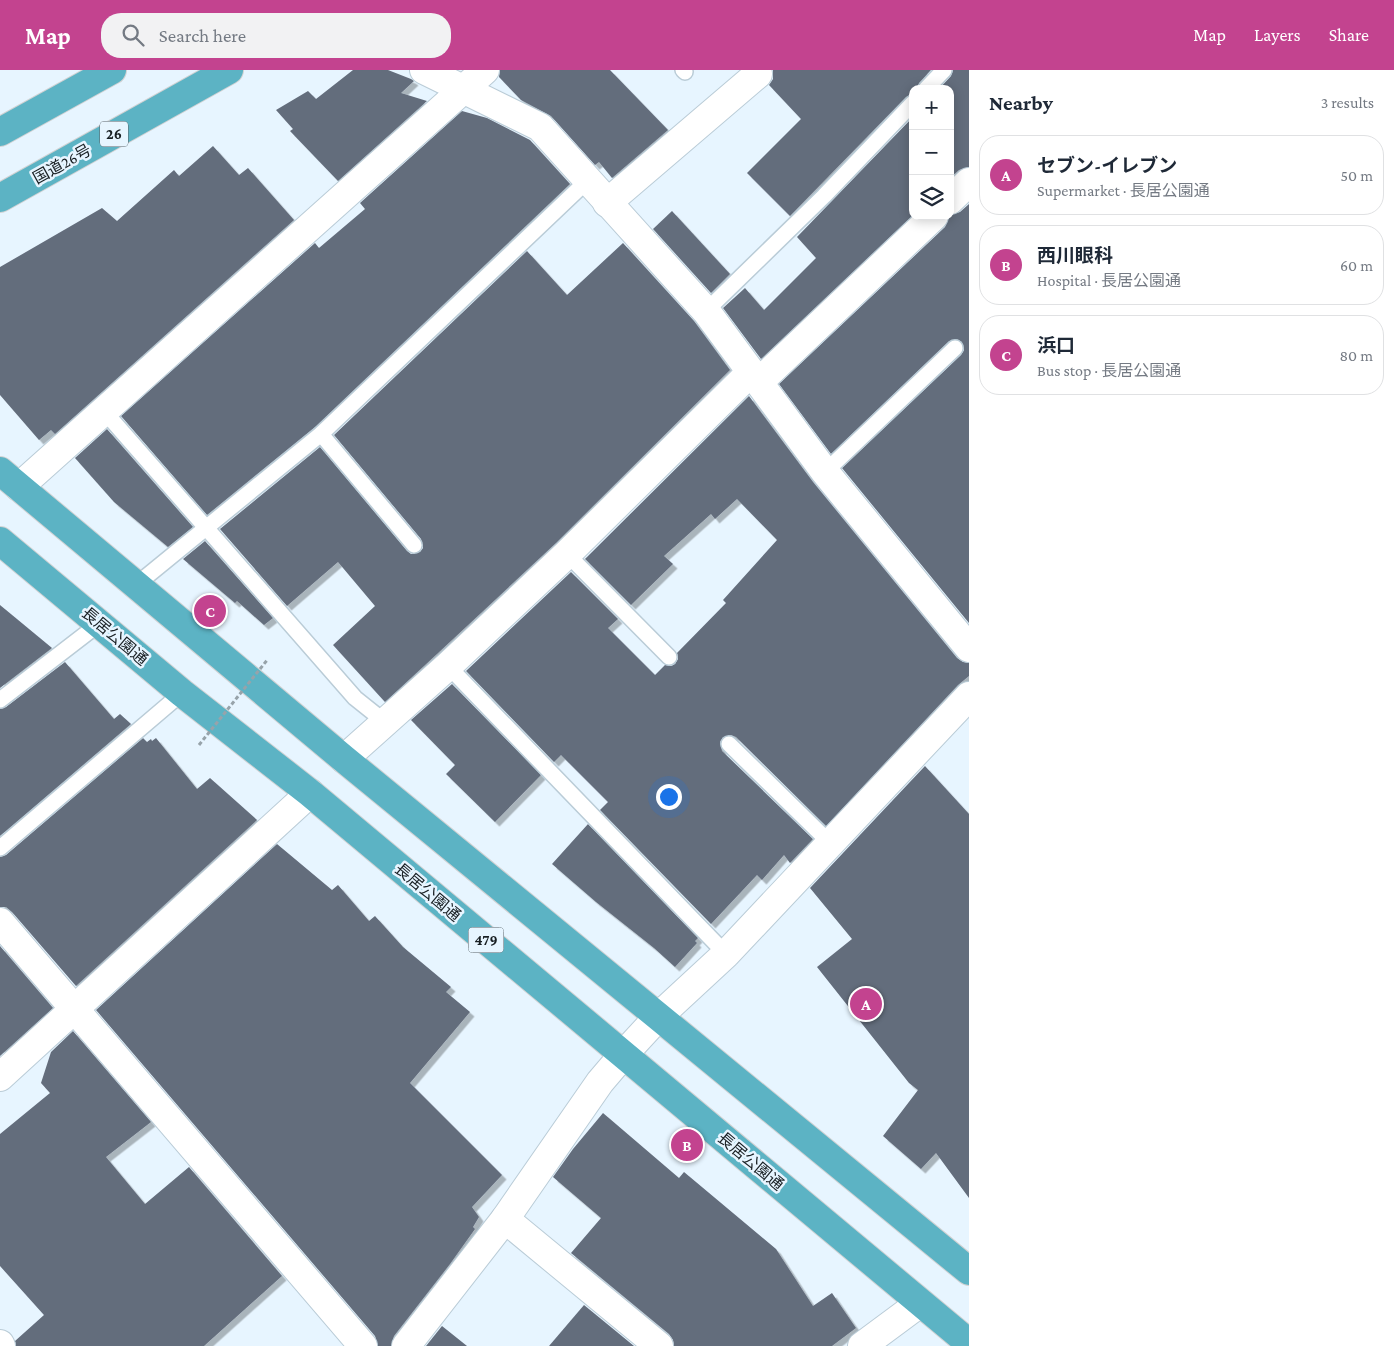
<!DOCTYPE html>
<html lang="en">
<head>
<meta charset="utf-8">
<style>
	body { margin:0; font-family:"Crimson Pro","Noto Sans JP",serif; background:#f2f2f3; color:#1f2937 }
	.controls { position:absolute; right:15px; top:15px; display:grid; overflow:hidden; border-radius:10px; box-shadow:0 2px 12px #0003 }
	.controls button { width:45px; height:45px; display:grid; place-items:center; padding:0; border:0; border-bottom:1px solid #e0e1e3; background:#fff; color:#1f2937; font:25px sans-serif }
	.you { position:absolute; left:668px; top:726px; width:18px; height:18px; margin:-12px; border:4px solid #fff; border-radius:50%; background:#1a73e8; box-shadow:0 0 0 8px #1a73e833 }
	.badge { display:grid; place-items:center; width:32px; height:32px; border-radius:50%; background:#c3438f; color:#fff; font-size:16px; font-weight:700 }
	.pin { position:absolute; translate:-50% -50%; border:2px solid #fff; box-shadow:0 1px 5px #0006 }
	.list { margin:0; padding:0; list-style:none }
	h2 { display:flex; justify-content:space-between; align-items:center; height:65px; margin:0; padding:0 20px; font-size:21px }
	h2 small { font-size:16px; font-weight:400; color:#747a83 }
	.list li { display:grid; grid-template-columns:32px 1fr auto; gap:15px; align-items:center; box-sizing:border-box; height:80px; margin:0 10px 10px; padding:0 10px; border:1px solid #e0e1e3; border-radius:20px }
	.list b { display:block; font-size:19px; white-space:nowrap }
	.list p { margin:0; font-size:16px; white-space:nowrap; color:#747a83 }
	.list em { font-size:16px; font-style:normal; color:#747a83 }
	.icon { flex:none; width:28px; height:28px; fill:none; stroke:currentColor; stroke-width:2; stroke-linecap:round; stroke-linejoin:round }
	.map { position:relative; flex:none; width:969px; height:1276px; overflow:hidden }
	header { display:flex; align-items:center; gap:30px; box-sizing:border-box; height:70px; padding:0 25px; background:#c3438f; color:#fff }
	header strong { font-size:24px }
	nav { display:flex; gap:28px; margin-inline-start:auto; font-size:18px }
	.search { width:350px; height:45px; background:#f2f2f3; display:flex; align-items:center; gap:12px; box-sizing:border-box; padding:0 18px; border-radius:20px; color:#747a83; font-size:19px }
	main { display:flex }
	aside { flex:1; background:#fff }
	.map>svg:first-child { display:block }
	.building { fill:#646d7c; filter:url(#shadow) }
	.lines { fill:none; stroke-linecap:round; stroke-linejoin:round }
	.service-casing { stroke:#baccd7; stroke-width:18 }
	.minor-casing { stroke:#baccd7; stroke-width:30 }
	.trunk-casing { stroke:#d1d2d3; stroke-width:30 }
	.service { stroke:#fff; stroke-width:15 }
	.minor { stroke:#fff; stroke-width:28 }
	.trunk { stroke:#5cb3c4; stroke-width:28 }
	.path-bridge { stroke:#97a3aa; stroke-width:3; stroke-dasharray:4 2.5; stroke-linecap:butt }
	.labels { text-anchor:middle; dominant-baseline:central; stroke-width:5; stroke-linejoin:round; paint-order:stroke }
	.shield { fill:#e7f5ff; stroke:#565f65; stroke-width:1 }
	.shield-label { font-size:15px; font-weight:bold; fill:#181f23 }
	.street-label { font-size:16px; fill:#181f23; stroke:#e7f5ff }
</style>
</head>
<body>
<header>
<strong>Map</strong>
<div class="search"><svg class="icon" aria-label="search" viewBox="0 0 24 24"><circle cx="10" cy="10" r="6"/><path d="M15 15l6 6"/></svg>Search here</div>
<nav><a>Map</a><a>Layers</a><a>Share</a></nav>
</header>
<main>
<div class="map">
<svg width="969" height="1276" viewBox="0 0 969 1276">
	<defs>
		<filter id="shadow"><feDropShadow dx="4.5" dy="4.5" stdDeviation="0" flood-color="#0004"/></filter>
	</defs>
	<rect width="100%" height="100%" fill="#e7f5ff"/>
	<g class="building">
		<path d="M353 0H388L411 9 414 11 401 23 427 31 338 111 290 61 293 59 276 40 308 21 316 29Z"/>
		<path d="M500 0H610L668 60 612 108 599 92 595 95 551 46 521 30 499 7Z"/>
		<path d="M773 0H931L919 13 917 19H913V24L906 27 790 146 747 103 801 49 769 15 773 9Z"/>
		<path d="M953 0H969V97L959 100 950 108V19H939L951 6Z"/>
		<path d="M462 41 487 48 530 70 570 114 315 357 207 445 121 346 315 173 319 178 365 139 360 133Z"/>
		<path d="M913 47V145L761 289 723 238 745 218 764 240 816 188 797 167Z"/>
		<path d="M213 76 239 105 248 98 294 150 55 364 51 360 39 370 0 325V197L102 138 117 151 174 100 179 106Z"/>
		<path d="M969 134V553L842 398 961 285 964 280 962 272 957 269 949 271 831 384 779 314 945 157 950 145 960 142Z"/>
		<path d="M672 141 730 204 711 223 653 159Z"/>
		<path d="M623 173 694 251 730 300 556 473 437 584 385 632 333 575 375 536 338 492 287 536 220 459 320 377 407 481 411 484 420 482 423 478 421 469 334 365 527 181 567 225Z"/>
		<path d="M749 326 813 412 957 588 963 592 969 593V606L958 615 826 756 736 667 731 665 723 667 720 672 722 681 813 769 790 793 784 785 762 810 757 805 711 854 600 740 608 732 561 685 554 692 466 601 571 502 618 549 608 558 655 605 665 595 671 596 675 594 678 589 677 583 726 533 723 530 777 470 737 429 715 449 711 444 664 486 673 494 631 535 585 489Z"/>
		<path d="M107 359 193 457 168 477 114 432 75 388Z"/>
		<path d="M205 471 273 548 264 555 237 531 235 533 183 489Z"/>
		<path d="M0 535 52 578 0 618Z"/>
		<path d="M65 592 114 649 120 644 131 654 0 766V639L6 637Z"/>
		<path d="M452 614 541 705 495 752 446 704 455 695 411 650Z"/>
		<path d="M143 668 147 672 151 669 152 671 156 668 197 719 210 708 257 750 76 916 12 842 6 837H0V787L6 785Z"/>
		<path d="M925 696 969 744V1128L936 1083 921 1099 883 1066 918 1020 909 1013 817 897 852 869 810 818Z"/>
		<path d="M588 754 698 868 695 871 697 873 675 897 654 878 596 832 552 794Z"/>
		<path d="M277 774 332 820 338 815 369 851 375 846 403 877 451 917 446 922 470 942 410 1013 502 1105 472 1137 479 1147 473 1157 475 1159 450 1194 394 1266 391 1276H378L375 1266 96 940Z"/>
		<path d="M0 876 53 938 0 986Z"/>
		<path d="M73 961 151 1052 106 1087 145 1134 189 1097 282 1206 204 1276H16L15 1271 44 1245 0 1196V1064L50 1023 41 1013 51 982Z"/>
		<path d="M603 1043 679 1108 684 1102 776 1179 813 1236 832 1223 856 1258 832 1276H674L673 1270 669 1264 571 1183 601 1148 553 1107 573 1079Z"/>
		<path d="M584 1235 634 1276H549Z"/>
		<path d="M442 1256 467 1276H426Z"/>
	</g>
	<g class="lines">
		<g class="service-casing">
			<g id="service">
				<path d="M683 0 685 2"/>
				<path d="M926 19 944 0"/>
				<path d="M706 241 824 126 913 33"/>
				<path d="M104 341 355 628 385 652"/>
				<path d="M321 364 414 475"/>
				<path d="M825 402 955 278"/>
				<path d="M567 484 669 587"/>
				<path d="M136 515 321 364 587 111"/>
				<path d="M448 596 726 884"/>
				<path d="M0 630 100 553"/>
				<path d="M729 674 830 773"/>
				<path d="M0 778 182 623"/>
			</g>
		</g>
		<g class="minor-casing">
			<g id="minor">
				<path d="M424 0 540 57 706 241 825 402 969 578"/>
				<path d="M950 130 969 112"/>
				<path d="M607 133 758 4"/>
				<path d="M759 312 934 146"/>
				<path d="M19 417 485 0"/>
				<path d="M344 689 448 596 567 484 751 302"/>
				<path d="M0 852 363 1276"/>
				<path d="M0 1007 310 723"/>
				<path d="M505 1149 659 1276"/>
				<path d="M0 1274 1 1276"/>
				<path d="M406 1276 505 1149 600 1012 623 985 659 946 726 884 969 626"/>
				<path d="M862 1276 920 1233"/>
			</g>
		</g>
		<g class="trunk-casing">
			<g id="trunk">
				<path d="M0 62 112 0"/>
				<path d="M0 128 229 0"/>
				<path d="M0 401 344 689 969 1201"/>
				<path d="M0 471 182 623 310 723 969 1273"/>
			</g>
		</g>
		<use href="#service" class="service"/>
		<use href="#minor" class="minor"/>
		<use href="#trunk" class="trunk"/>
		<path class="path-bridge" d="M199 675 268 589"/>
	</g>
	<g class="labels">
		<g class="shield">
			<rect x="100" y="51.5" width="28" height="25" rx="4"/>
			<rect x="468.5" y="857.5" width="35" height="25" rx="4"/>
		</g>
		<g class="shield-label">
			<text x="114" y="64">26</text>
			<text x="486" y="870">479</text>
		</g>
		<g class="street-label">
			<text transform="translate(62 94) rotate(-29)">国道26号</text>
			<text transform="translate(115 566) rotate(40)">長居公園通</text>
			<text transform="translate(428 822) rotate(40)">長居公園通</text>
			<text transform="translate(751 1091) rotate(40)">長居公園通</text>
		</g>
	</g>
</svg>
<div class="controls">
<button>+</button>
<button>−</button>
<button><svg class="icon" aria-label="layers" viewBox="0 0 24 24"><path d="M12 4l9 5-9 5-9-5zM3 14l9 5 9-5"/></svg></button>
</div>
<div class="you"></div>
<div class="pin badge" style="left:866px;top:934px">A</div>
<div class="pin badge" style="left:687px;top:1075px">B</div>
<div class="pin badge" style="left:210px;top:541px">C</div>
</div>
<aside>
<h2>Nearby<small>3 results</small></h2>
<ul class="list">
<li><span class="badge">A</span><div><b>セブン-イレブン</b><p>Supermarket · 長居公園通</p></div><em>50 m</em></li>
<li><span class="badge">B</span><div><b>西川眼科</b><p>Hospital · 長居公園通</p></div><em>60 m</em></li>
<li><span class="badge">C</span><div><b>浜口</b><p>Bus stop · 長居公園通</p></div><em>80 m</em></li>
</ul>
</aside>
</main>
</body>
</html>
